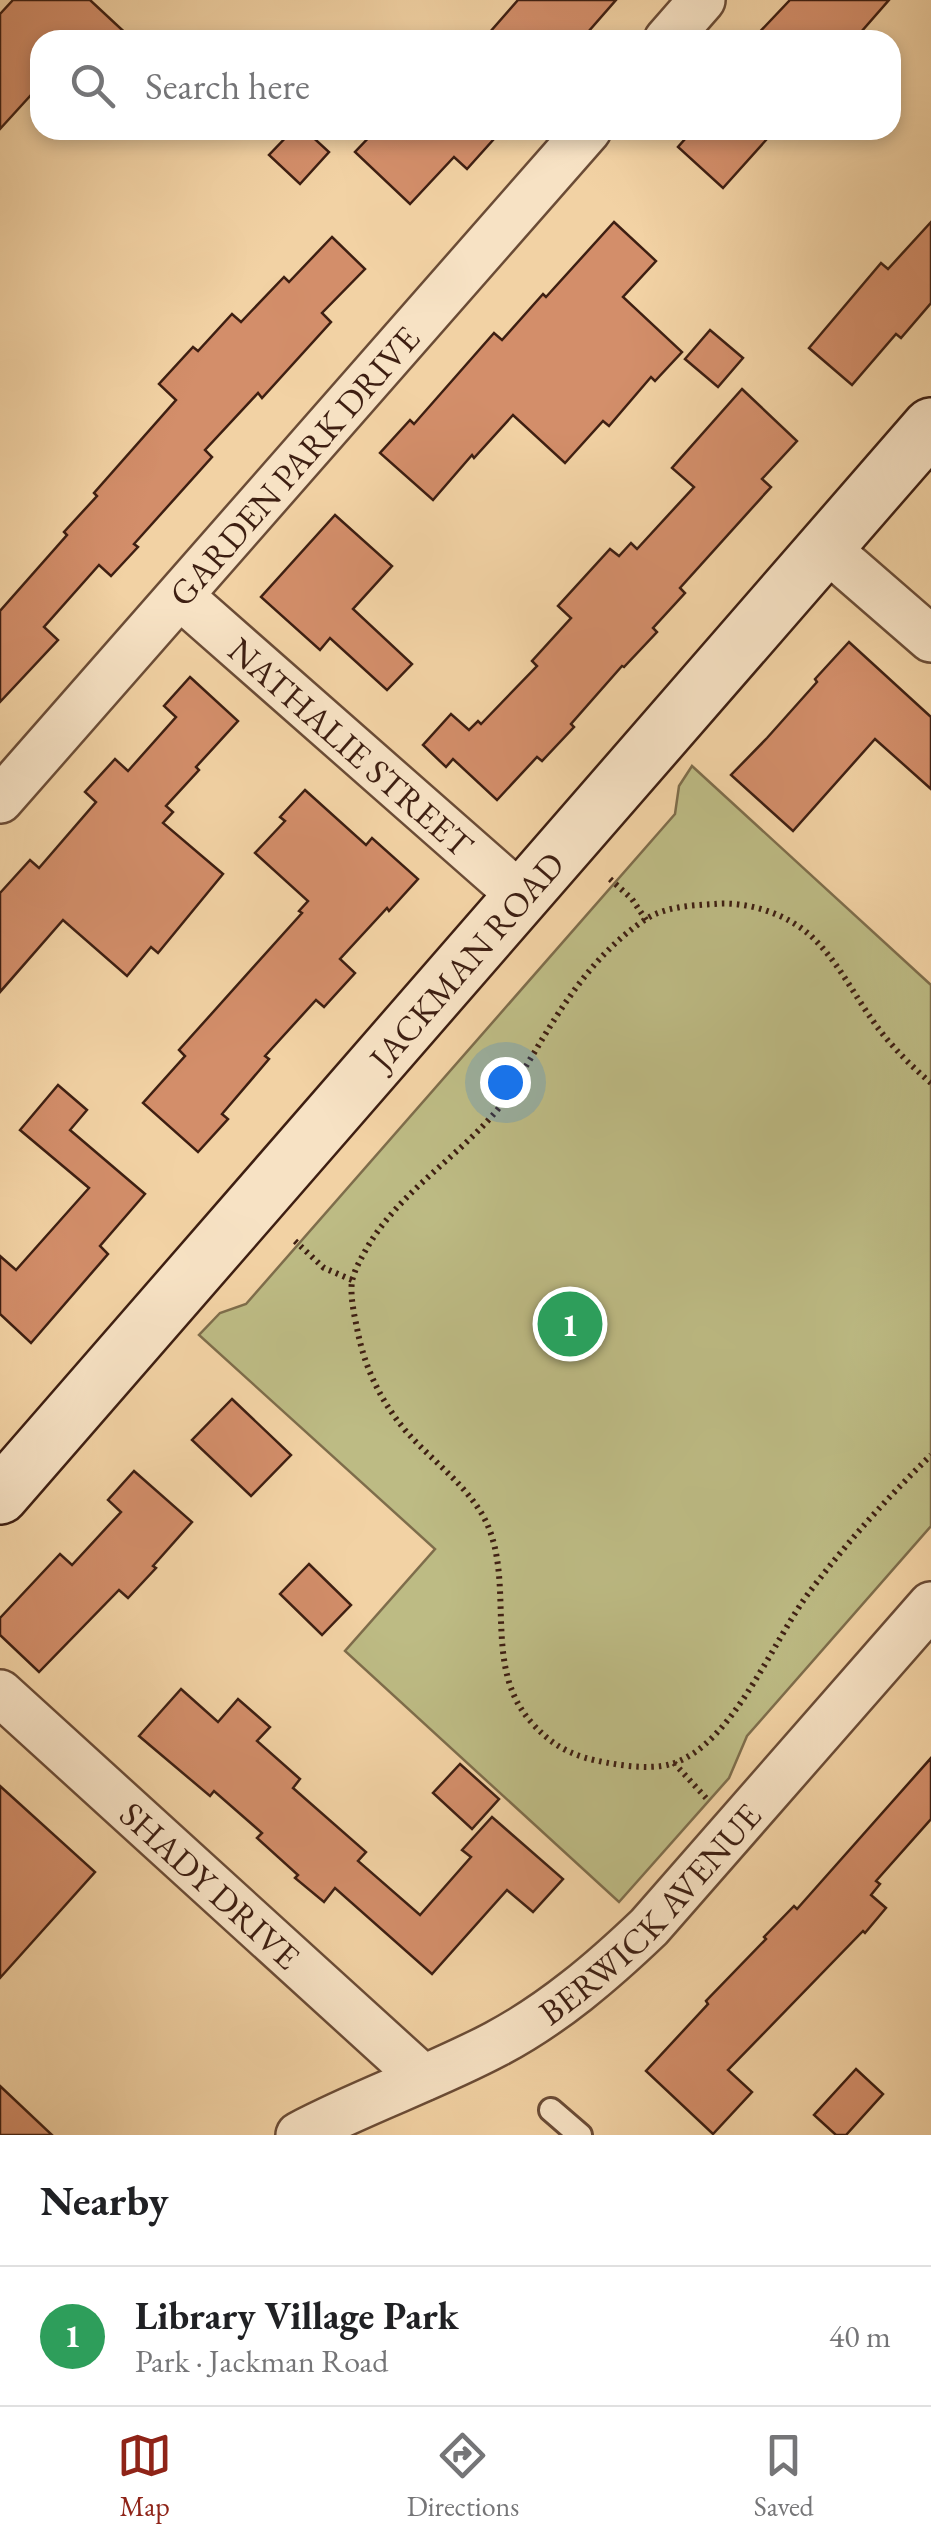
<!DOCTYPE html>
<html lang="en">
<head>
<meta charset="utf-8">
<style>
	body { margin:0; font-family:"EB Garamond",serif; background:#f6f6f6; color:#202124 }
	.you { position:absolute; left:505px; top:1082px; width:35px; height:35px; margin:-25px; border:8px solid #fff; border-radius:50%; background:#1a73e8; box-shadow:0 0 0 15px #1a73e833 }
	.badge { display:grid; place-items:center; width:65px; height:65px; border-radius:50%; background:#8f2418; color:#fff; font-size:32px; font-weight:700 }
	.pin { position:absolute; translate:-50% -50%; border:5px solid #fff; box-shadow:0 2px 10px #0006 }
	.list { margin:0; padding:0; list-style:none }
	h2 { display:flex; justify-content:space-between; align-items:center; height:130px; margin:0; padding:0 40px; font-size:42px }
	h2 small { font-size:32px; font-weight:400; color:#757577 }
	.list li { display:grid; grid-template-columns:65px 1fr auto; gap:30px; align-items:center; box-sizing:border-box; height:140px; padding:0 40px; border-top:2px solid #e0e0e0 }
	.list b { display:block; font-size:38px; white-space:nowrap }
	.list p { margin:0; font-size:32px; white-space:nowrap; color:#757577 }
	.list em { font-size:32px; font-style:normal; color:#757577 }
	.icon { flex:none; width:55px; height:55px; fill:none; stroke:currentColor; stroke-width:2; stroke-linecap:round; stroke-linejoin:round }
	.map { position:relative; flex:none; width:931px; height:2135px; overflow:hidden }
	.search { position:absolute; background:#fff; box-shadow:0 5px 15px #0003; left:30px; right:30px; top:30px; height:110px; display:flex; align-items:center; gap:25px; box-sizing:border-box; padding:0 35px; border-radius:30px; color:#757577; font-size:38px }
	.sheet { height:270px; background:#fff }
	nav { display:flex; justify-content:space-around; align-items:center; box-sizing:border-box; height:140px; border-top:2px solid #e0e0e0; background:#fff; font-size:28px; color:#757577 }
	nav a { display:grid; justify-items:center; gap:5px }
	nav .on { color:#8f2418 }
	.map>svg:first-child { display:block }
	.green { fill:#bdbb84; stroke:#7e6d4b; stroke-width:2.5 }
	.building { fill:#d38e6a; stroke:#3e1f12; stroke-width:2.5 }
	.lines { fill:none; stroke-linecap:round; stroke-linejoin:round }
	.lane-casing { stroke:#6b4c36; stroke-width:28 }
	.street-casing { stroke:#6b4c36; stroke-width:50 }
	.secondary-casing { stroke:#3e1f12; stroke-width:60 }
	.path { stroke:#3e1f12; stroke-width:6; stroke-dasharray:2.5 5; stroke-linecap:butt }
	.lane { stroke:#f7e2c4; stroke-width:22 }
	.street { stroke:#f7e2c4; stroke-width:45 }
	.secondary { stroke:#f7e2c4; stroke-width:55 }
	.labels { text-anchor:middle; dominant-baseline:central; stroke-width:8; stroke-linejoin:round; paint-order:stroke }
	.street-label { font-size:35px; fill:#3e1f12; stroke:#f7e2c4 }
</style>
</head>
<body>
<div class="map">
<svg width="931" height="2135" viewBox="0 0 931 2135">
	<rect width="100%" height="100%" fill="#f2d2a4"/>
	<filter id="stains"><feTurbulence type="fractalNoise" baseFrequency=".002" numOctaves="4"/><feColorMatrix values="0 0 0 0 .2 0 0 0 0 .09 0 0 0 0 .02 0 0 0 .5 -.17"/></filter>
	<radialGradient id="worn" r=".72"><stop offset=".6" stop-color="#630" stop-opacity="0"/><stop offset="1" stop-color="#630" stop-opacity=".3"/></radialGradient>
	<path class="green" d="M692 766 931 985V1526L747 1736 729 1778 619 1902 345 1651 435 1549 199 1335 220 1313 246 1304 675 814 679 786Z"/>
	<g class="building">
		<path d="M13 0H90L133 40H40V85L0 129V14Z"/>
		<path d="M518 0H616L581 40H483Z"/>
		<path d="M790 0H889L854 40H752Z"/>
		<path d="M293 130H305L329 152 300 184 269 155Z"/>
		<path d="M376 130H502L467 169 454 157 410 204 355 152Z"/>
		<path d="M693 130H775L723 188 678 147Z"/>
		<path d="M614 222 656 261 623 297 682 352 655 381 651 377 609 426 603 421 565 463 513 415 474 458 472 455 433 500 380 453 410 420 414 424 494 333 502 340 543 294 546 297Z"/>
		<path d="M931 222V303L901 338 896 334 852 385 809 348 881 263 888 269Z"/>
		<path d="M332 237 365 269 322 313 331 322 262 398 258 393 205 450 212 457 134 544 138 547 111 576 99 565 44 627 58 640 0 702V611L67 535 64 532 97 496 94 493 176 400 159 384 193 347 198 351 232 314 241 322 284 277 289 282Z"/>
		<path d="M710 330 743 358 718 387 685 359Z"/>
		<path d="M742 389 797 441 762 479 771 487 680 588 685 593 653 628 657 632 624 667 622 666 571 724 574 727 542 761 537 757 497 800 453 759 446 767 423 745 451 714 469 730 478 721 481 724 537 666 532 661 571 618 558 606 610 549 619 556 631 543 637 549 694 487 672 468Z"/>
		<path d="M335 515 392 566 353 609 412 664 387 690 330 638 320 650 261 597Z"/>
		<path d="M849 642 931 717V789L875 739 793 831 731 775 767 738 817 682 815 679Z"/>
		<path d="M190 677 238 721 196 767 199 770 166 806 173 812 163 823 223 874 158 953 151 947 127 976 63 920 0 992V893L30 860 39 868 96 802 85 792 115 759 128 771 176 717 164 706Z"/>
		<path d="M305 790 366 845 372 838 418 879 389 911 387 908 340 959 355 973 324 1007 316 1000 265 1056 269 1059 222 1114 228 1119 198 1152 143 1103 185 1056 179 1050 302 913 299 911 308 901 255 853 285 821 280 817Z"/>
		<path d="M58 1085 87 1110 70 1130 145 1194 100 1246 108 1254 31 1343 0 1314V1256L16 1270 89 1188 20 1130Z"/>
		<path d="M232 1399 291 1455 251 1496 192 1440Z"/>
		<path d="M134 1471 192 1522 153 1566 156 1568 128 1598 119 1590 39 1672 0 1635V1618L60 1554 72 1565 121 1512 108 1500Z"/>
		<path d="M309 1564 351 1605 322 1635 280 1594Z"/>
		<path d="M181 1689 218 1722 238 1699 270 1727 257 1741 300 1779 293 1788 366 1852 358 1861 420 1915 471 1857 462 1850 492 1817 563 1879 533 1912 507 1890 432 1974 335 1888 324 1902 295 1878 298 1875 257 1838 262 1833 214 1791 210 1796 139 1736Z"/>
		<path d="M931 1758V1819L876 1881 880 1884 871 1895 886 1908 865 1933 863 1931 728 2070 752 2092 713 2134 646 2071 708 2004 706 2001 766 1939 764 1937 794 1906 797 1909Z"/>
		<path d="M460 1764 499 1799 472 1829 433 1793Z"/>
		<path d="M0 1786 95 1872 0 1978Z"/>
		<path d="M856 2069 883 2094 846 2135H836L814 2115Z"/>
		<path d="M0 2086 52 2135H0Z"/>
	</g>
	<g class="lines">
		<g class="lane-casing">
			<path id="lane" d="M551 2110 580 2135"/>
		</g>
		<g class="street-casing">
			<g id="street">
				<path d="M667 40 702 0"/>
				<path d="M825 547 931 639"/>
				<path id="s1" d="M180 596 521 896"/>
				<path id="s2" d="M0 800 588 130"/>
				<path id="s3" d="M0 1693 423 2078"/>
				<path id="s4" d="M299 2135C363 2101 432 2078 496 2044 553 2014 603 1971 649 1927L931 1605"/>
			</g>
		</g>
		<g class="secondary-casing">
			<g id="secondary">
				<path id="s5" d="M0 1496 931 426"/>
			</g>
		</g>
		<g class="path">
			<path d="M610 879 632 899 646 920"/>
			<path d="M931 1083C910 1065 889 1044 873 1021 853 993 837 960 811 936 787 914 748 901 715 904 696 905 676 906 658 913 647 917 636 926 627 933 587 966 560 1009 534 1053 522 1072 512 1091 498 1109 456 1160 395 1194 363 1255 359 1262 354 1272 352 1281 350 1296 354 1314 357 1328 364 1366 380 1400 405 1430 430 1459 462 1481 482 1514 519 1578 479 1665 532 1723 548 1741 563 1751 586 1758 608 1764 649 1771 671 1764 733 1746 773 1639 811 1590 848 1541 888 1497 931 1455"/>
			<path d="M295 1241 324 1268 352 1280"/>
			<path d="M674 1763 707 1799"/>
		</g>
		<use href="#lane" class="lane"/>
		<use href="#street" class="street"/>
		<use href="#secondary" class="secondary"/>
	</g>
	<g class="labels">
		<g class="street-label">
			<text stroke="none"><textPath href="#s2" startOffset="445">GARDEN PARK DRIVE</textPath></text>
			<text stroke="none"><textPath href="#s1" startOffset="228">NATHALIE STREET</textPath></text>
			<text stroke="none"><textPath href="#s5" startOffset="710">JACKMAN ROAD</textPath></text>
			<text stroke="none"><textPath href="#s3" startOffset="285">SHADY DRIVE</textPath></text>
			<text stroke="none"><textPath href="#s4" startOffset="420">BERWICK AVENUE</textPath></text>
		</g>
	</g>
	<rect width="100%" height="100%" filter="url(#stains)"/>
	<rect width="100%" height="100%" fill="url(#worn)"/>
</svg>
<div class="you"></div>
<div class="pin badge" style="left:570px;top:1324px;background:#2e9e5b">1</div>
<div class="search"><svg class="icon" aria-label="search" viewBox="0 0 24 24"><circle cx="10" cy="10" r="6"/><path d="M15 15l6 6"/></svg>Search here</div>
</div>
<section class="sheet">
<h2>Nearby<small></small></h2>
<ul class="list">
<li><span class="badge" style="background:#2e9e5b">1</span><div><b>Library Village Park</b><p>Park · Jackman Road</p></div><em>40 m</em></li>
</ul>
</section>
<nav>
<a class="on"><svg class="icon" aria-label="map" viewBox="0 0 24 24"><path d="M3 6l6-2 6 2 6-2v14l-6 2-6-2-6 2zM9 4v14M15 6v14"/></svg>Map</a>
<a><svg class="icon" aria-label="directions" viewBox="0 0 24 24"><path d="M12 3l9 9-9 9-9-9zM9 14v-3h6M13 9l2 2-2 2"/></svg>Directions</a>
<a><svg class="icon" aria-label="saved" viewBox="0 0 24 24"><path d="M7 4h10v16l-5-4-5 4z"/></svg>Saved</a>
</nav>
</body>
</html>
